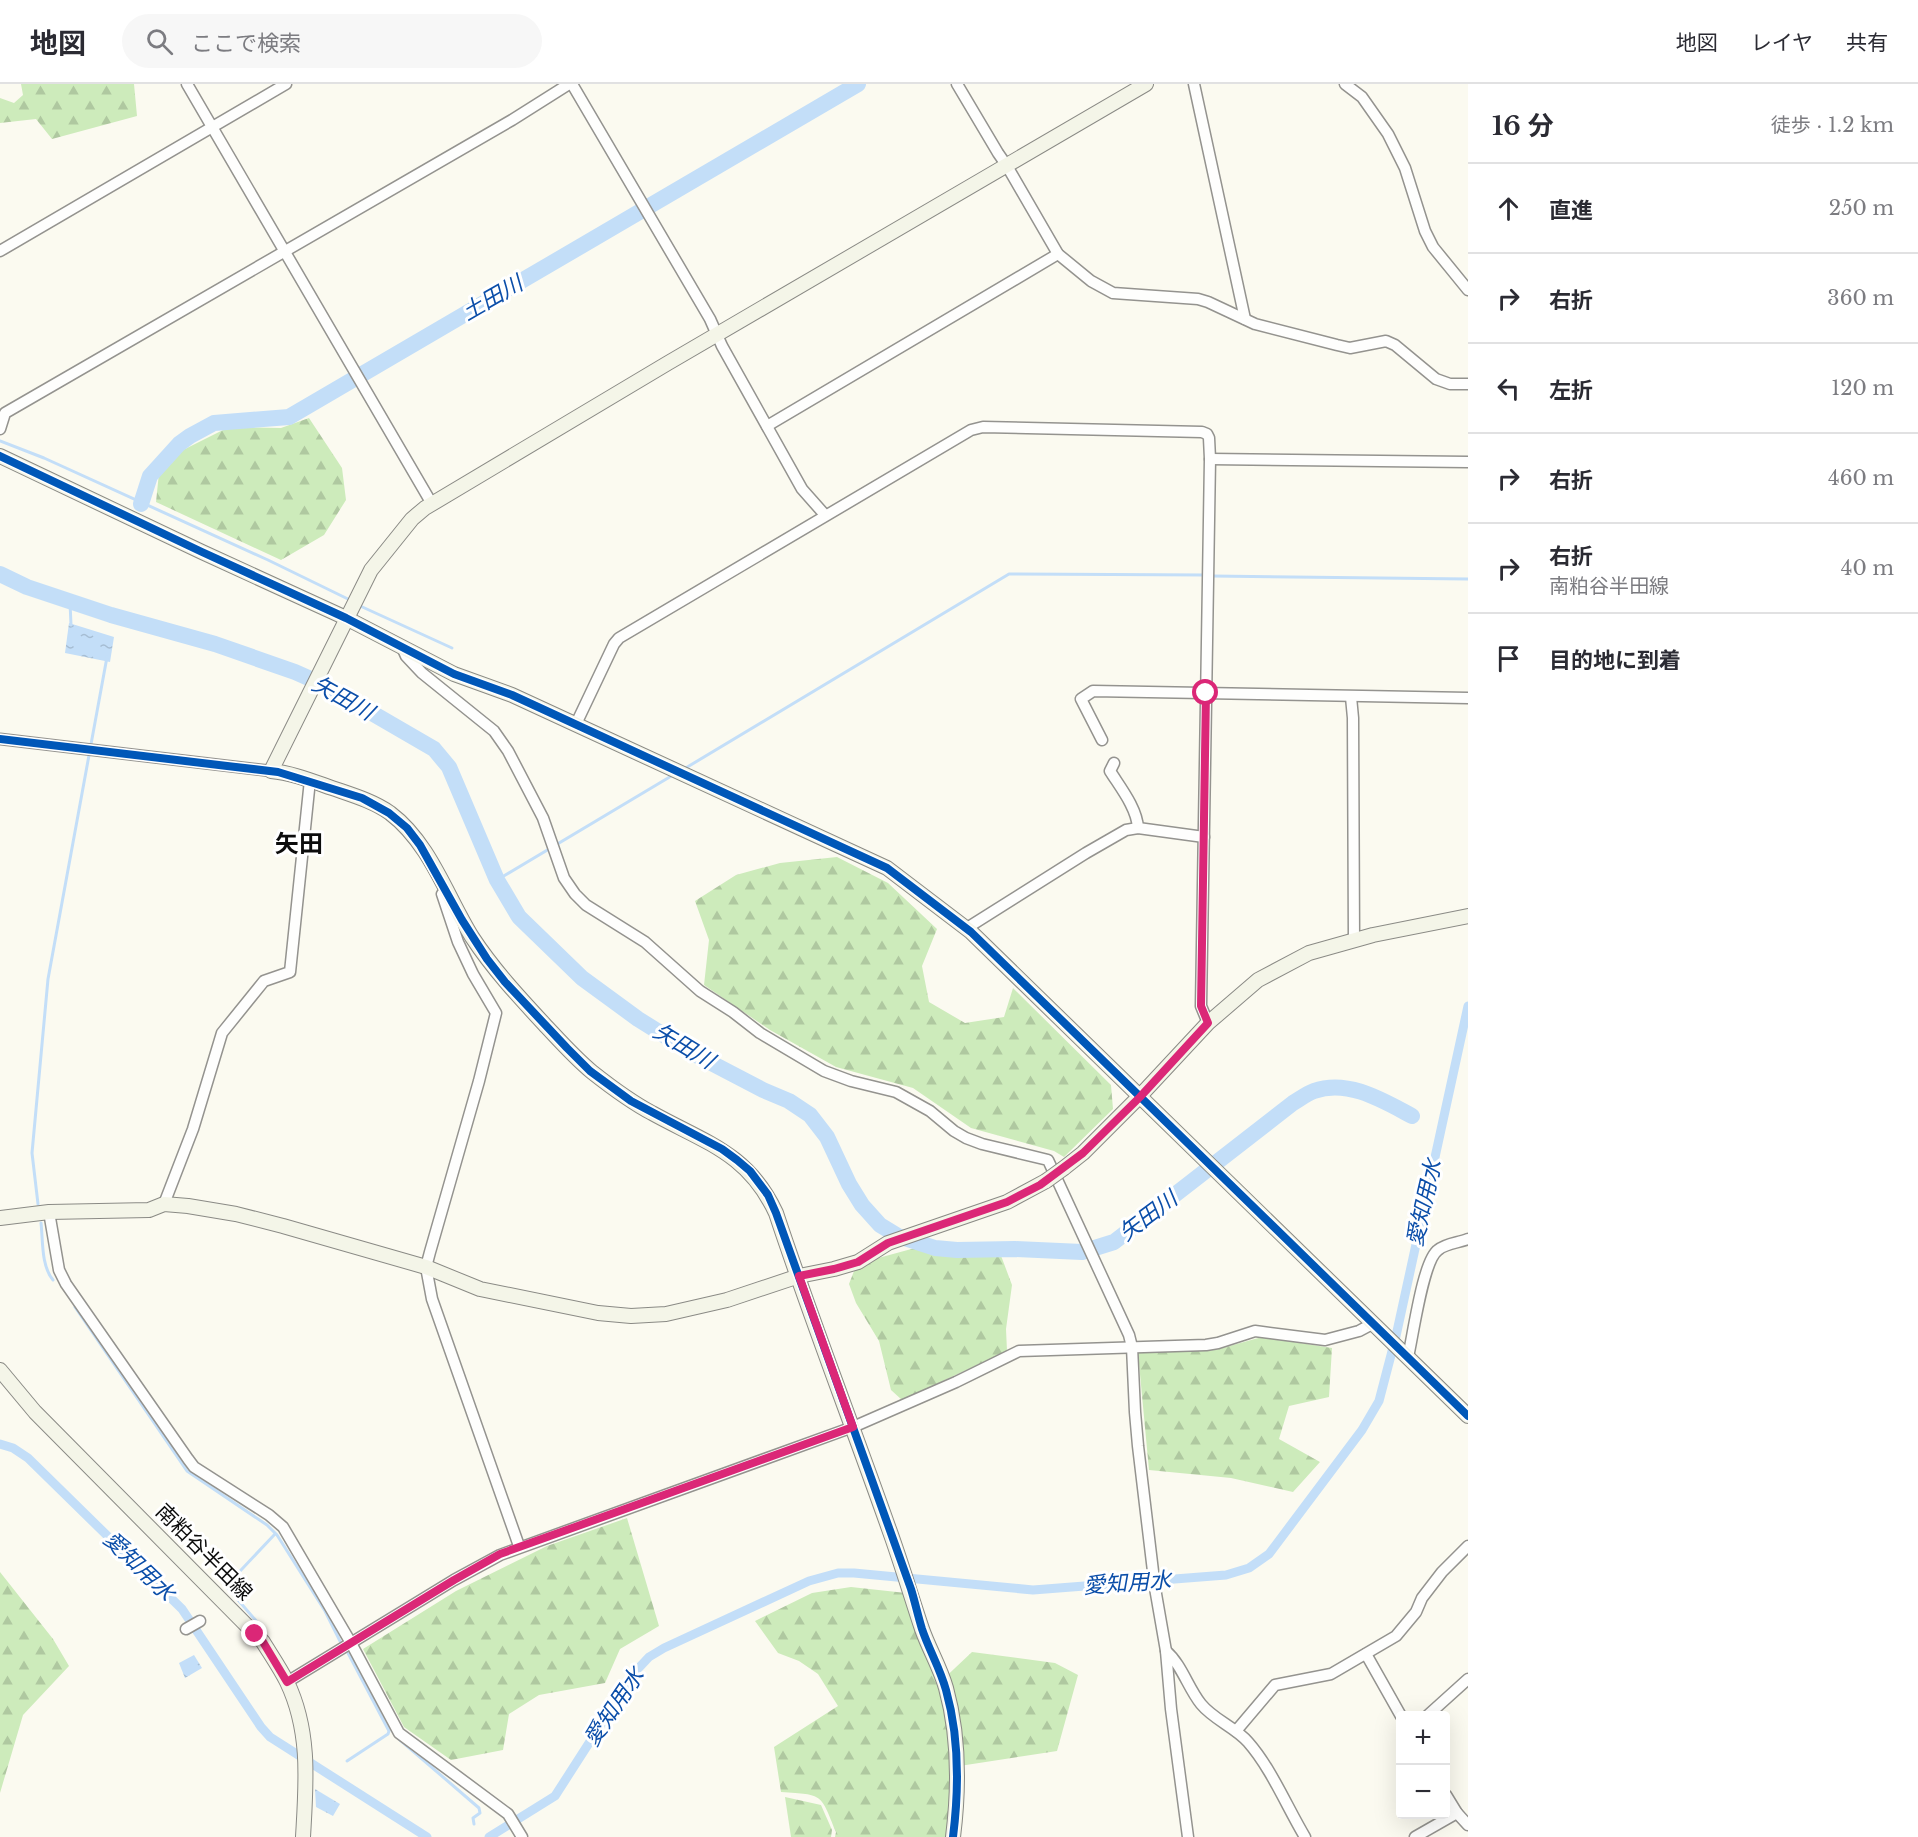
<!DOCTYPE html>
<html lang="ja">
<head>
<meta charset="utf-8">
<style>
	body { margin:0; font-family:"Libre Baskerville","Noto Sans JP",serif; background:#f7f7f7; color:#2b2b33 }
	.controls { position:absolute; right:18px; bottom:18px; display:grid; overflow:hidden; border-radius:6px; box-shadow:0 6px 24px #0002 }
	.controls button { width:54px; height:54px; display:grid; place-items:center; padding:0; border:0; border-bottom:2px solid #e1e1e2; background:#fff; color:#2b2b33; font:30px sans-serif }
	.stop { position:absolute; width:18px; height:18px; margin:-14px; border:4px solid #db2777; border-radius:50%; background:#fff }
	.stop.end { background:#db2777; border-color:#fff; box-shadow:0 2px 6px #0008 }
	.list { margin:0; padding:0; list-style:none }
	h2 { display:flex; justify-content:space-between; align-items:center; height:78px; margin:0; padding:0 24px; font-size:26px }
	h2 small { font-size:20px; font-weight:400; color:#7c7c81 }
	.list li { display:grid; grid-template-columns:39px 1fr auto; gap:18px; align-items:center; box-sizing:border-box; height:90px; padding:0 24px; border-top:2px solid #e1e1e2 }
	.list b { display:block; font-size:22px; white-space:nowrap }
	.list p { margin:0; font-size:20px; white-space:nowrap; color:#7c7c81 }
	.list em { font-size:20px; font-style:normal; color:#7c7c81 }
	.icon { flex:none; width:33px; height:33px; fill:none; stroke:currentColor; stroke-width:2; stroke-linecap:round; stroke-linejoin:round }
	.map { position:relative; flex:none; width:1468px; height:1753px; overflow:hidden }
	header { display:flex; align-items:center; gap:36px; box-sizing:border-box; height:84px; padding:0 30px; background:#fff; border-bottom:2px solid #e1e1e2 }
	header strong { font-size:28px }
	nav { display:flex; gap:33px; margin-inline-start:auto; font-size:21px }
	.search { width:420px; height:54px; background:#f7f7f7; display:flex; align-items:center; gap:15px; box-sizing:border-box; padding:0 21px; border-radius:33px; color:#7c7c81; font-size:22px }
	main { display:flex }
	aside { flex:1; background:#fff }
	.map>svg:first-child { display:block }
	.forest { fill:url(#forest-firs) }
	.water { fill:url(#water-ripples) }
	.lines { fill:none; stroke-linecap:round; stroke-linejoin:round }
	.stream { stroke:#c3def8; stroke-width:3 }
	.canal { stroke:#c3def8; stroke-width:9 }
	.river { stroke:#c3def8; stroke-width:16 }
	.street-casing { stroke:#94938f; stroke-width:13 }
	.secondary-casing { stroke:#8a8a85; stroke-width:16 }
	.street { stroke:#fefefd; stroke-width:10 }
	.secondary { stroke:#f4f5e8; stroke-width:14 }
	.secondary-bridge-casing { stroke:#8a8a85; stroke-width:16; stroke-linecap:butt }
	.secondary-bridge { stroke:#f4f5e8; stroke-width:14 }
	.cycleway-casing { stroke:#fff; stroke-width:11 }
	.cycleway { stroke:#0057b8; stroke-width:8 }
	.route { stroke:#db2777; stroke-width:8 }
	.labels { text-anchor:middle; dominant-baseline:central; stroke-width:6; stroke-linejoin:round; paint-order:stroke }
	.street-label { font-size:21px; fill:#0c0c0c; stroke:#fff }
	.water-label { font-size:22px; font-style:italic; fill:#0b4ea9; stroke:#fff }
	.quarter-label { font-size:24px; font-weight:bold; fill:#0c0c0c; stroke:#fff }
</style>
</head>
<body>
<header>
<strong>地図</strong>
<div class="search"><svg class="icon" aria-label="search" viewBox="0 0 24 24"><circle cx="10" cy="10" r="6"/><path d="M15 15l6 6"/></svg>ここで検索</div>
<nav><a>地図</a><a>レイヤ</a><a>共有</a></nav>
</header>
<main>
<div class="map">
<svg width="1468" height="1753" viewBox="0 0 1468 1753">
	<defs>
		<pattern id="forest-firs" width="22" height="20" patternUnits="userSpaceOnUse" patternTransform="scale(1.5)"><rect width="22" height="20" fill="#cdebbb"/><path d="M5 1l3.5 6h-7zM16 11l3.5 6h-7z" fill="#afc8a0"/></pattern>
		<pattern id="water-ripples" width="26" height="14" patternUnits="userSpaceOnUse" patternTransform="scale(1.5)"><rect width="26" height="14" fill="#c3def8"/><path d="M2 4q2-2 4 0t4 0M15 11q2-2 4 0t4 0" fill="none" stroke="#a6bdd3"/></pattern>
	</defs>
	<rect width="100%" height="100%" fill="#fbfaf0"/>
	<g class="forest">
		<path d="M21 0H134L137 32 52 55 36 35 0 39V14L14 19 23 11Z"/>
		<path d="M309 334 342 384 346 416 324 451 281 476 156 418 159 389 181 367 229 343 281 344Z"/>
		<path d="M837 773 888 799 937 845 922 882 929 918 965 939 1004 933 1013 904 1111 1001 1113 1025 1064 1073 1054 1067 971 1044 913 1004 836 983 770 946 704 901 709 856 695 817 736 791 780 779Z"/>
		<path d="M915 1164 951 1170 1000 1169 1012 1201 1006 1245 1007 1267 902 1316 891 1306 879 1257 856 1219 849 1200 856 1182 871 1176Z"/>
		<path d="M1262 1253 1332 1264 1329 1313 1289 1322 1279 1355 1320 1378 1293 1408 1231 1394 1149 1386 1138 1269 1215 1266Z"/>
		<path d="M627 1434 659 1542 620 1565 605 1599 539 1611 509 1630 503 1666 451 1676 404 1643 363 1565 456 1507 547 1462Z"/>
		<path d="M0 1488 53 1555 69 1582 23 1631 0 1709Z"/>
		<path d="M851 1503 906 1509 937 1601 972 1568 1055 1579 1078 1591 1057 1667 953 1683 949 1753H835L836 1748C820 1709 824 1711 781 1708L774 1663 838 1622 818 1590 799 1577 778 1569 755 1537 812 1509Z"/>
		<path d="M785 1713 821 1721 832 1746 831 1753H791Z"/>
	</g>
	<g class="water">
		<path d="M69 539 114 553 110 578 65 569Z"/>
		<path d="M194 1571 202 1584 185 1594 179 1579Z"/>
		<path d="M315 1705 340 1720 333 1732 316 1723Z"/>
	</g>
	<g class="lines">
		<g class="stream">
			<path d="M0 357 44 374 268 476 350 516"/>
			<path d="M1212 492 1468 495"/>
			<path d="M70 518 71 541"/>
			<path d="M358 521 452 564"/>
			<path d="M684 685 1009 490 1205 491"/>
			<path d="M497 796 673 691"/>
			<path d="M38 1120 32 1069 48 895 107 573"/>
			<path d="M41 1139C43 1156 41 1182 53 1196"/>
			<path d="M75 1223 187 1387 267 1441 277 1451 325 1527 340 1557"/>
			<path d="M258 1539 226 1502 275 1450"/>
			<path d="M400 1656 479 1724 480 1729 473 1734 474 1740"/>
			<path d="M347 1677 388 1650 389 1647 348 1569"/>
		</g>
		<g class="canal">
			<path d="M0 1360 13 1364 28 1374 182 1525 261 1643 270 1653 427 1753"/>
			<path d="M489 1753 555 1712 634 1589 649 1573 664 1564 809 1497 838 1489H854L1033 1506 1226 1491 1249 1484 1269 1470 1362 1346 1379 1317 1396 1252 1468 922"/>
		</g>
		<g class="river">
			<path d="M141 420 150 392 179 360 190 352 214 339 289 333 858 0"/>
			<path d="M0 490 27 503 111 531 215 560 295 588 322 600 434 665 449 683 497 796 519 833 582 894 638 935 694 970 763 1006 789 1017 810 1031 827 1053 849 1100 862 1121 880 1141 898 1152 935 1164 957 1166 1015 1165 1082 1168 1114 1158 1293 1019C1300 1015 1306 1010 1314 1007 1348 995 1382 1016 1412 1032"/>
		</g>
		<g class="street-casing">
			<g id="street">
				<path d="M187 0 432 420"/>
				<path d="M572 0 710 235 722 262 802 405 825 431"/>
				<path d="M957 0 998 69 1007 82 1058 170 1091 197 1113 209 1198 215 1208 218 1255 240 1337 261 1350 264 1386 257 1395 261 1436 295 1450 300H1468"/>
				<path d="M1194 0 1245 235"/>
				<path d="M1345 0 1362 13 1388 50 1405 84 1425 147 1433 163 1468 206"/>
				<path d="M0 167 286 0"/>
				<path d="M767 342 1058 170"/>
				<path d="M0 345 5 329 512 36 569 0"/>
				<path d="M1210 375 1468 378"/>
				<path d="M402 563 406 572 422 589 494 647 508 667 543 734 564 794 575 810 586 821 645 858 700 907 733 928 760 949 824 987 851 997 896 1008 930 1027 954 1047 966 1054 982 1060 1048 1076 1129 1251 1132 1263 1135 1328 1138 1362 1155 1504 1166 1567 1171 1625 1188 1753"/>
				<path d="M1351 613 1353 634 1354 857"/>
				<path d="M576 640 614 560 619 554 971 346 983 343 1202 348 1207 350 1209 354 1210 375 1208 497 1201 922 1208 939"/>
				<path d="M0 655 271 687"/>
				<path d="M1102 656 1081 615 1093 607 1468 614"/>
				<path d="M1114 679 1110 687C1120 703 1137 724 1138 744"/>
				<path d="M446 805 442 810 458 858 473 890 496 929 479 997 430 1168 426 1183 432 1215 519 1462"/>
				<path d="M967 844 1086 769 1126 746 1138 744 1204 753"/>
				<path d="M164 1120 193 1045 222 949 264 897 290 888 310 696"/>
				<path d="M49 1128 59 1186 66 1200 188 1375 194 1383 269 1431 283 1443 351 1559 399 1649 508 1730 522 1753"/>
				<path d="M1408 1273C1413 1252 1423 1176 1438 1166 1446 1159 1458 1159 1468 1155"/>
				<path d="M186 1545 200 1537"/>
				<path d="M1166 1567C1182 1581 1188 1604 1201 1620 1214 1636 1235 1643 1248 1658 1271 1684 1287 1723 1305 1753"/>
				<path d="M1366 1570 1401 1632"/>
				<path d="M287 1598 454 1496 500 1471 853 1343 956 1298 1019 1267 1206 1261 1218 1259 1255 1247 1325 1256 1359 1247 1374 1239"/>
				<path d="M1427 1632 1468 1595"/>
				<path d="M1236 1647 1275 1601 1331 1590 1396 1552 1416 1528 1422 1514 1442 1488 1468 1462"/>
				<path d="M1446 1711 1457 1729 1468 1741"/>
				<path d="M1415 1753 1457 1729"/>
			</g>
		</g>
		<g class="secondary-casing">
			<g id="secondary">
				<path d="M0 372 202 468 346 534 454 590 512 611 887 784 971 848 1468 1332"/>
				<path d="M1064 1084 1083 1069 1139 1013 1208 939 1258 896 1309 869 1373 851 1468 832"/>
				<path d="M0 1134 49 1128 149 1126 164 1120 188 1122 236 1130 283 1142 426 1183 480 1205 598 1229 631 1232 666 1230 727 1216 799 1192 834 1185 858 1178 888 1159 1007 1118 1046 1097"/>
				<path d="M0 1286 35 1328 263 1558C271 1571 280 1584 287 1598 311 1648 306 1700 303 1753"/>
				<path d="M953 1753C959 1705 959 1651 946 1604 940 1583 929 1565 922 1545 911 1512 901 1478 889 1445 852 1340 811 1235 776 1129 748 1069 706 1059 652 1029 631 1018 611 1003 592 988 575 974 560 957 544 940 518 912 493 885 472 853 447 813 430 759 390 729 373 717 352 711 332 704 312 697 292 689 271 687L371 486 412 435 425 424 668 279 1146 0"/>
			</g>
		</g>
		<use href="#street" class="street"/>
		<use href="#secondary" class="secondary"/>
		<g class="secondary-bridge-casing">
			<path id="secondary-bridge" d="M1046 1097 1064 1084"/>
		</g>
		<use href="#secondary-bridge" class="secondary-bridge"/>
		<g class="cycleway-casing">
			<g id="cycleway">
				<path d="M0 372 202 468 346 534 454 590 512 611 887 784 971 848 1468 1332"/>
				<path d="M0 655 278 688 362 714 389 729 407 744 420 761 462 836 487 875 505 898 567 964 590 987 631 1017 722 1065 737 1076 750 1087 768 1111 776 1129 911 1505C915 1518 918 1532 922 1545 929 1566 940 1584 946 1606 959 1652 959 1705 953 1753"/>
			</g>
		</g>
		<use href="#cycleway" class="cycleway"/>
	</g>
	<g class="lines">
		<path class="route" d="M255 1550 263 1558 287 1598 454 1496 500 1470 853 1343 799 1192 834 1185 858 1178 888 1159 1007 1118 1040 1101 1083 1069 1140 1013 1208 939 1201 922 1206 609"/>
	</g>
	<g class="labels">
		<g class="street-label">
			<text transform="translate(204 1468) rotate(45)">南粕谷半田線</text>
		</g>
		<g class="water-label">
			<text transform="translate(492 214) rotate(-30)">土田川</text>
			<text transform="translate(343 614) rotate(29)">矢田川</text>
			<text transform="translate(684 962) rotate(31)">矢田川</text>
			<text transform="translate(1424 1119) rotate(-77)">愛知用水</text>
			<text transform="translate(1148 1132) rotate(-37)">矢田川</text>
			<text transform="translate(139 1482) rotate(44)">愛知用水</text>
			<text transform="translate(1127 1499) rotate(-4)">愛知用水</text>
			<text transform="translate(614 1623) rotate(-56)">愛知用水</text>
		</g>
		<g class="quarter-label">
			<text x="299" y="759">矢田</text>
		</g>
	</g>
</svg>
<div class="controls">
<button>+</button>
<button>−</button>
</div>
<div class="stop" style="left:1206px;top:609px"></div>
<div class="stop end" style="left:255px;top:1550px"></div>
</div>
<aside>
<h2>16 分<small>徒歩 · 1.2 km</small></h2>
<ul class="list">
<li><svg class="icon" aria-label="ahead" viewBox="0 0 24 24"><path d="M12 20V5M6 11l6-6 6 6"/></svg><div><b>直進</b></div><em>250 m</em></li>
<li><svg class="icon" aria-label="right" viewBox="0 0 24 24"><path d="M7 20v-9h11M14 6l5 5-5 5"/></svg><div><b>右折</b></div><em>360 m</em></li>
<li><svg class="icon" aria-label="left" viewBox="0 0 24 24"><path d="M17 20v-9H6M10 6l-5 5 5 5"/></svg><div><b>左折</b></div><em>120 m</em></li>
<li><svg class="icon" aria-label="right" viewBox="0 0 24 24"><path d="M7 20v-9h11M14 6l5 5-5 5"/></svg><div><b>右折</b></div><em>460 m</em></li>
<li><svg class="icon" aria-label="right" viewBox="0 0 24 24"><path d="M7 20v-9h11M14 6l5 5-5 5"/></svg><div><b>右折</b><p>南粕谷半田線</p></div><em>40 m</em></li>
<li><svg class="icon" aria-label="arrive" viewBox="0 0 24 24"><path d="M6 21V4h12l-3 4 3 4H6"/></svg><div><b>目的地に到着</b></div></li>
</ul>
</aside>
</main>
</body>
</html>
